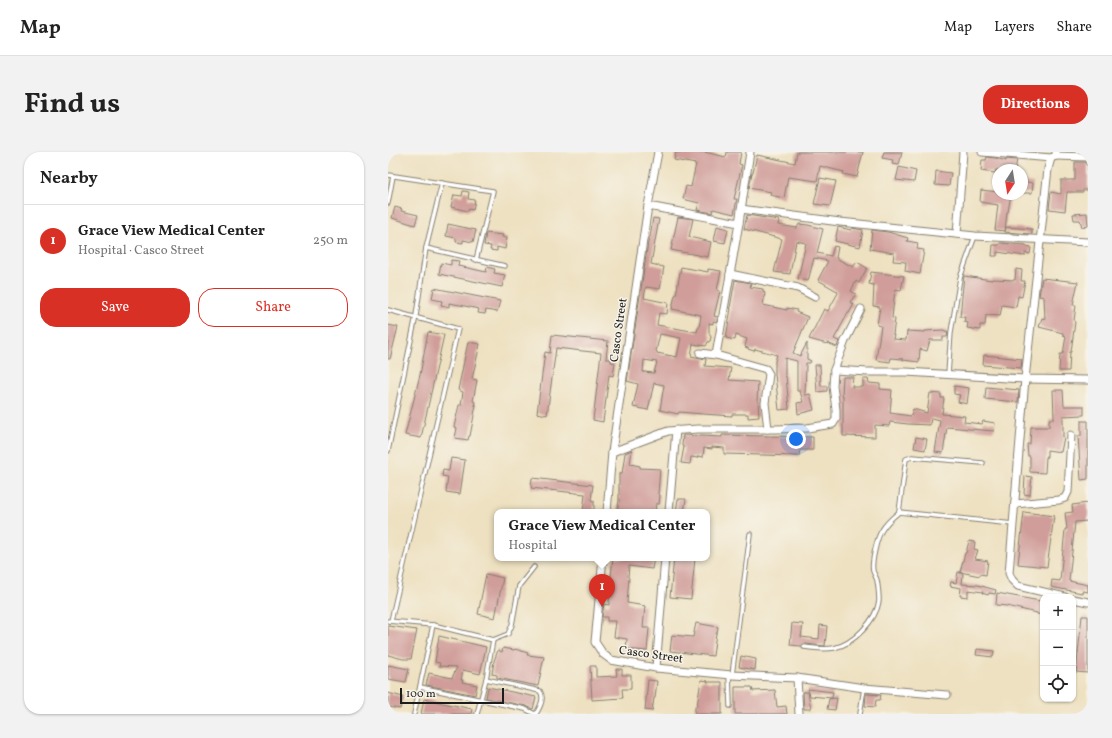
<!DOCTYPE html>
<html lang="en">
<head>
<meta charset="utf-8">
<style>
	body { margin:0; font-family:Vollkorn,serif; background:#f2f2f2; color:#222 }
	.controls { position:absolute; right:12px; bottom:12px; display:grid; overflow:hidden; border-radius:8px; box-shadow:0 1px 3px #0004 }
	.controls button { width:36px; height:36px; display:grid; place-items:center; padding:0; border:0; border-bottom:1px solid #e0e0e0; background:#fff; color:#222; font:20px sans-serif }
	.compass { position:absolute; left:604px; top:12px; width:36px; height:36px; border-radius:50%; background:#fff; box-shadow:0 1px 3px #0004; rotate:192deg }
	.scale { position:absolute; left:12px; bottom:10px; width:104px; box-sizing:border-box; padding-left:4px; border:2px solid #1c1c1c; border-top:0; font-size:11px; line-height:14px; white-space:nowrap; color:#1c1c1c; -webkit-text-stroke:3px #f7f3e8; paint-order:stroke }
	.you { position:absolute; left:408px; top:287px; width:14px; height:14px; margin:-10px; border:3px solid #fff; border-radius:50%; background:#1a73e8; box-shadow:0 0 0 6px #1a73e833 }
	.badge { display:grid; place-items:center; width:26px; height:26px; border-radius:50%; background:#d93025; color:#fff; font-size:13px; font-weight:700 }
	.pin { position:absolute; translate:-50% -33px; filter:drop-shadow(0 1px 2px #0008) }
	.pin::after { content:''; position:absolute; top:21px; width:14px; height:12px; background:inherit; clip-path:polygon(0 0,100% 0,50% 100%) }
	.popup { position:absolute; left:106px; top:357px; width:216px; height:52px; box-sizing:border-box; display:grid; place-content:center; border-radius:8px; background:#fff; filter:drop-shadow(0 1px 3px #0005); font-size:13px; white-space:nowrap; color:#767676 }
	.popup b { font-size:15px; color:#222 }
	.popup::after { content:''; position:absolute; left:50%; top:100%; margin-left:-8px; border:8px solid transparent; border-top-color:#fff }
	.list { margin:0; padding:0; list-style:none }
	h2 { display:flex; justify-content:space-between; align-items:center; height:52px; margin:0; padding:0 16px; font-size:17px }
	h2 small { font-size:13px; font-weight:400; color:#767676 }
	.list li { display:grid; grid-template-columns:26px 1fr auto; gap:12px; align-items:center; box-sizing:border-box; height:72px; padding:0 16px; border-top:1px solid #e0e0e0 }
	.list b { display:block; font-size:15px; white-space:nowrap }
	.list p { margin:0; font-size:13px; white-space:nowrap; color:#767676 }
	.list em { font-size:13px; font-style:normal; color:#767676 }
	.actions { display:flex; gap:8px; padding:12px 16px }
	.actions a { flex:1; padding:9px 0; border:1px solid #d93025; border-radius:16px; text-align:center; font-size:14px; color:#d93025 }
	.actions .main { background:#d93025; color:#fff }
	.icon { flex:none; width:22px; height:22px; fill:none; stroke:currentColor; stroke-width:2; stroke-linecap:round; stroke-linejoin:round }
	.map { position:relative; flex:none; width:700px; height:562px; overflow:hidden; border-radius:16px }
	header { display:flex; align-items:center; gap:24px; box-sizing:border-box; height:56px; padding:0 20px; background:#fff; border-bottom:1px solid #e0e0e0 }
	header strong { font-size:19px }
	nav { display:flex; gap:22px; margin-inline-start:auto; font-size:14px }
	.intro { display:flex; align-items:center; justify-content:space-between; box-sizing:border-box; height:96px; padding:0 24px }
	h1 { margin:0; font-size:28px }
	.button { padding:10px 18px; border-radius:16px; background:#d93025; color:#fff; font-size:14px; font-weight:700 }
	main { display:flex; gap:24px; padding:0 24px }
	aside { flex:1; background:#fff; border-radius:16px; box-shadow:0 1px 3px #0004 }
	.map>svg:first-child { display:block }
	.building { fill:#d09d9a; fill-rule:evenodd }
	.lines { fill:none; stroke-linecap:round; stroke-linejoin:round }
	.lane-casing { stroke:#857e6e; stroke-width:5.5 }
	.street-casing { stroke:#857e6e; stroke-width:9 }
	.lane { stroke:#fff; stroke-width:3.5 }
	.street { stroke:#fff; stroke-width:7 }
	.labels { text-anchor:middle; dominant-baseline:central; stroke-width:3; stroke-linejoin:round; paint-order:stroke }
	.street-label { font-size:12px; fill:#1c1c1c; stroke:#f7f3e8 }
</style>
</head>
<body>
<header>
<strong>Map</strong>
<nav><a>Map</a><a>Layers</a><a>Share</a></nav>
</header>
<div class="intro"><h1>Find us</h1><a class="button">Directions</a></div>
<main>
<aside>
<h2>Nearby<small></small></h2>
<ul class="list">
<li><span class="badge">1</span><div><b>Grace View Medical Center</b><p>Hospital · Casco Street</p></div><em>250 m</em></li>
</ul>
<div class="actions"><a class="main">Save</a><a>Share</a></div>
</aside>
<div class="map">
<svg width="700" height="562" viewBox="0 0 700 562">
	<rect width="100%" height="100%" fill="#f7f3e8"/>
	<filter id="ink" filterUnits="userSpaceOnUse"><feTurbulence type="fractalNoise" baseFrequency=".025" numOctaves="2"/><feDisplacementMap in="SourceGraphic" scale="8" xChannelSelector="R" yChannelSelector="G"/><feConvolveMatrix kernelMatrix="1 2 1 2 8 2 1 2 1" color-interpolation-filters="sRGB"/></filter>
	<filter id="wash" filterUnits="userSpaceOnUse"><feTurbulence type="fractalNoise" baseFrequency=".012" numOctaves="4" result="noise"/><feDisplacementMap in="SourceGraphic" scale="16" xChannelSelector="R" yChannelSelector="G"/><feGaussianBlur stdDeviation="0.9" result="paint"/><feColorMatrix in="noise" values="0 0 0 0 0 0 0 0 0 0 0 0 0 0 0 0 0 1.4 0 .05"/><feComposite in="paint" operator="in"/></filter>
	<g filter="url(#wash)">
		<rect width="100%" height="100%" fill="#eee1c1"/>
		<g id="blocks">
			<g class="building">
				<path d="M288 0H316L338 5 339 0H353L351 12 354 13 346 47H349L346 62 325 57 324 61 309 58 311 51 295 47 298 34 303 35 308 12 286 8Z"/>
				<path d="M409 0H475L469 25 455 22 456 20 432 14 429 29 400 25 396 46 382 43 383 40 361 36 364 21H365L369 3 407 11Z"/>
				<path d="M496 0H514L511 13 504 12 505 8 494 6Z"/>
				<path d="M599 5 608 6 618 9V7L629 8 627 18H608L607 21 593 19 594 8H598Z"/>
				<path d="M687 10H698V13H700V38H695V40H679L677 59 661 57 663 40 673 42V28H687Z"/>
				<path d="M511 15 528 19 526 30 508 28Z"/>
				<path d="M548 19 563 21 561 34 547 33Z"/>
				<path d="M432 26 448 29 442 54 426 52Z"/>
				<path d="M634 29 645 31 644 41H634Z"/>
				<path d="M593 38 610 40V42H623L620 60H619L617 79 607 78 610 53 592 50Z"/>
				<path d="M75 39 81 40 80 47 87 48 85 58 81 57 80 59 63 55 66 43 74 44Z"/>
				<path d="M7 55 14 57 13 59 30 63 27 73 4 66Z"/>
				<path d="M699 61 700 74 694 75 692 68H686L685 62Z"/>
				<path d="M359 63 391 68 390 73 409 76 411 72 420 73 435 77 429 101 443 104 446 94 450 95 448 106 465 115 469 110 479 116 471 131 468 129 463 139 468 142 462 150 466 152 461 161H460L446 187 451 189 449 195 439 191V192L421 187 436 157 440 159 450 141 449 139 430 128 440 109 426 106 420 129 410 127 418 91 408 89 402 122 386 120 394 87 356 77Z"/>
				<path d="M290 65 305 67 301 85 323 90 320 105 283 98Z"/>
				<path d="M265 66 271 67 263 112 276 115 272 137 258 135 256 146 280 151 279 162 271 161 269 173 309 180 310 176H311L313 163 284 157 287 143H288L293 115 320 120V117L333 119 329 138 332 139 326 164 330 165 329 170 325 169V172L321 171V181L323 185 322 189 320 190 318 194 305 192 303 204 318 207 317 214 343 216 341 228 370 230 369 249H370L371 265 360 266V262H344V264L315 262 291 260 290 262 272 258 276 233 266 231 260 258 245 255 250 232 239 229 260 91 261 85H262ZM272 182 293 186 289 205 269 201V200L268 199ZM256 208 269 210 266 221 255 220Z"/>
				<path d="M60 72 88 78 85 90 75 88V91L68 90V86L58 84Z"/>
				<path d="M329 74 340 77 337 91 326 89Z"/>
				<path d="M450 75 463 78 464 76 475 78 472 95 447 89Z"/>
				<path d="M618 75 644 77V82L617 80Z"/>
				<path d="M484 78 500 80 520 86 519 89 530 91 529 97 536 98 532 122 517 119 518 110 505 109 506 101 482 97Z"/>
				<path d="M98 81 106 82 115 83 114 85 119 86 117 97 109 95V99L102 98 103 94 96 93Z"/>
				<path d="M612 91 638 93V94L643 95 642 102 637 101V104L609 100V104H604L605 93H611Z"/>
				<path d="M63 108 71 109 70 114 80 116 98 120 99 115 107 117 106 121 117 123 114 135 51 122 53 111 63 113Z"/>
				<path d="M628 117 634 118 633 129H637L634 145 630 144 628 155 614 153 612 164 598 163 597 173H592V178L579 176 580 171 576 170 577 165H572L576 124 604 128V127L627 128Z"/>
				<path d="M483 120 516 124 513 138 507 137 504 166 507 167 505 183H506L505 187 518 188 519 179 537 180V179L555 178 560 180 559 185H555V188H542L539 199 532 197 531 210 515 208V207L503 206 502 210 488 208 493 174 489 173 492 155 485 154 486 133 481 132Z"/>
				<path d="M654 126 690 130 685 153H688L686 169 687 170 683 200H682L681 219H671L672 202H675L678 184 675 183V181L651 175 654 166 657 167 656 145 651 144Z"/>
				<path d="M347 128 363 131 362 135 375 137V139L377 141 375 153 399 158V156L409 158 408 160 420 165 405 201 412 204 419 191V207L423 209 422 211H418V213L417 243 422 242 426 258 410 262 409 251 415 250 412 239H409V209L397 206V224H398L401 257 391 258 387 222V209L389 203 367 197 366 199 360 197V196L357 195 359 187 348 183 347 188 338 186 343 156H342Z"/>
				<path d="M46 136 112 149 109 160 98 158 97 162 90 161 91 157 72 153 61 151V155L53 153 54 149 44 147Z"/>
				<path d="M0 173 10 175 2 207H0Z"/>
				<path d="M40 180 56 183 33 286 17 283 32 223Z"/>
				<path d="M164 183 220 189 218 207H223V210L227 211 225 224 221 223 215 270 205 268 213 201 168 196 159 263 149 261 157 200 162 201Z"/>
				<path d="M80 190 92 192 84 227 89 228 85 249 87 250 86 253H88L82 284H81L80 288 67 286 69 276 66 275 71 253H73L75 240 70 238Z"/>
				<path d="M596 203 634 207 633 216 595 213Z"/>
				<path d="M427 213H432L433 234H439V239L429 240Z"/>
				<path d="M455 225H465L464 235H475V227H480L481 231 492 232V237L504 238 502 261 523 264 525 257 539 261 542 241 553 242V246H556L554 262 577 264 576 270 594 272 595 269 607 271 606 279 559 275 555 301 547 300 552 268 543 266 542 273 520 272 502 270 501 274 487 273V285L455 284V243H454Z"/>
				<path d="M566 234 581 236 579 252 570 250 572 243 566 242Z"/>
				<path d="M598 235 631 238 630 250 597 247Z"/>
				<path d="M665 238H675L676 254H696V263L675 264V285H676L673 300 659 298V305H658L657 321 642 320V304H640L639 292H642L643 275H661V267H666Z"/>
				<path d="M693 269H700V327L693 328 690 284H693Z"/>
				<path d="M295 283 312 284 334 285V283L425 285V298H412L411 304 336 302V296L324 295V297L316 296 315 305 310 304V306L303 305 302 312 293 311 296 295 294 294Z"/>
				<path d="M528 285 539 287 537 298 526 296Z"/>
				<path d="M244 298 242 312 252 314V316L272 317 270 342 272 343 271 352H268L267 360H229L231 349V322H234L237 301Z"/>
				<path d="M63 306 77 308 72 342 58 340 60 325 54 324 55 318 61 319Z"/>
				<path d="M637 324 644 325 642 343 636 342Z"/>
				<path d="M144 326 205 333 203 348 206 349V360H195L197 342 143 336Z"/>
				<path d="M290 347H298L296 360H288Z"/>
				<path d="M700 351V369L687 370 681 429 700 433V440L694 439V441L663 435 664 428 672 429 677 377H679L677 361 685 360 684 353Z"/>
				<path d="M636 360 666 364 659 415 630 412Z"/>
				<path d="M581 389 587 390 586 397 590 398 587 407 600 409 598 423 592 422V424L572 420 577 401H578Z"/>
				<path d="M225 406H266L264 417 241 414 240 425 241 426 239 451 257 454 255 476H261L259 499 238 497 239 487 226 485 228 469H219V465H214L216 452 221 453 222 424H223Z"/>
				<path d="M286 406H307L303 447 282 445Z"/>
				<path d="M570 420 575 422 574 432 590 433 608 438 607 442 601 441 600 443 594 441 595 440 580 438V445L572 444 573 436 562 434 563 430 568 431Z"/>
				<path d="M98 422 115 426 107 466 90 462Z"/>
				<path d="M609 441 652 449 653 446H655V463L649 462V461L619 454 608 453Z"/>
				<path d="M694 464H700V521L688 520Z"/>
				<path d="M308 471 330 475 329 481H328L325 504 282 499 284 483 305 485Z"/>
				<path d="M404 471 415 472 413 485 431 487 432 473 439 474 437 494 416 492 413 494 402 493Z"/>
				<path d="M0 474 29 478 23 507H15L0 503Z"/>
				<path d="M51 484 98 495 92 522 75 518 73 528H75L74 530 89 533 87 543 38 533 41 521 64 526 69 515 51 514 52 511 47 510Z"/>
				<path d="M115 496 126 498 127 497 140 501 139 503 156 505 150 534 109 526V523L104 522 106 509 110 498 114 500Z"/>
				<path d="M589 497 606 499 605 505 588 503Z"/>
				<path d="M353 504 368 507 367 518 351 515Z"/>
				<path d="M0 513 21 517 18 530 0 527Z"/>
				<path d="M202 514H208V525L229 524 228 517H234V523H243V537H234L235 546 204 548Z"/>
				<path d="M260 528 269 529 267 546H266L264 559 257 558Z"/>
				<path d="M313 528 320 529 319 530H334V562H307V554H309Z"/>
				<path d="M100 535 148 545 145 557 138 554 98 546Z"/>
				<path d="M347 535H364L365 539 387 538 389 555 398 554 399 562H347Z"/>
				<path d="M420 537 445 540 444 546 422 544Z"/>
				<path d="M415 540H420L423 557H416Z"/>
				<path d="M0 541 15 545 12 557 0 555Z"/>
				<path d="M478 542 493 543 492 548H488L487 555 477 554Z"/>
				<path d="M449 546 447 558 439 557 441 547Z"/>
				<path d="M36 547 84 557 83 562H33Z"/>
			</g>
		</g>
	</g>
	<g filter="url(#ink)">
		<use href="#blocks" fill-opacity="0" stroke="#857e6e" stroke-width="1"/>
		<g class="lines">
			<g class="lane-casing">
				<g id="lane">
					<path d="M0 23 105 39 88 108"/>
					<path d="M0 51 5 24"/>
					<path d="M38 96 117 114"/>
					<path d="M0 158 70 177 3 469"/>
					<path d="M560 222 563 180 572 126 587 84"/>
					<path d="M0 299 28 164 38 96 54 31"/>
					<path d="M511 360 518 307 524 305 595 311"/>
					<path d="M0 469 45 473 105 488 120 482 124 473 131 434 146 415"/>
					<path d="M416 495C426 496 436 498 446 496 465 492 488 469 491 449 491 443 490 434 489 428 488 425 486 422 485 419 483 411 489 385 494 378 498 371 505 365 511 360L625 372"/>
					<path d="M341 523 342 554"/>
					<path d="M344 523 362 382"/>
					<path d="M98 527 152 539C157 546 152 555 148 562"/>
					<path d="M32 535 137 557 147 562"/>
					<path d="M26 562 45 473"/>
					<path d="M89 562 98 527 105 488"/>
					<path d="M472 562 476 536"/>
				</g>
			</g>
			<g class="street-casing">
				<g id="street">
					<path d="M594 0 663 6"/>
					<path d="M668 0V4L663 6 660 17 637 227 621 421 624 428 630 434 677 445"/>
					<path d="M668 4 700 5"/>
					<path d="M260 54 351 71"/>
					<path d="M353 57 452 70 587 84 700 90"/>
					<path d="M569 82 575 0"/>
					<path d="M342 122 410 136 427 145"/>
					<path d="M312 201 328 203 378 217 381 222 377 251 380 277"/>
					<path d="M328 203 351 71 362 0"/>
					<path d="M446 218 480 220H518L637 227 700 228"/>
					<path d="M224 300 280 279 310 277H388L419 276 445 272 448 267V258L445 234 446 218 457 189 473 157"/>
					<path d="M627 352 671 348 677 346 680 340 683 283"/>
					<path d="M219 360 224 300 260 54 270 0"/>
					<path d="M281 360 288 278"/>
					<path d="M215 406 207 490 215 502 223 508 268 516 344 523 409 526 476 536 559 543"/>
					<path d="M685 447 700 450"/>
					<path d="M268 516 277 406"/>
					<path d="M409 526 411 562"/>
				</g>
			</g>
			<use href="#lane" class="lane"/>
			<use href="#street" class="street"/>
		</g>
	</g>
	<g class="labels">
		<g class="street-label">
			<text transform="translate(231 178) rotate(-82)">Casco Street</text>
			<text transform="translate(263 503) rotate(8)">Casco Street</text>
		</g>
	</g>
</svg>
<div class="controls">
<button>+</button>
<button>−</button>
<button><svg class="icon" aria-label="locate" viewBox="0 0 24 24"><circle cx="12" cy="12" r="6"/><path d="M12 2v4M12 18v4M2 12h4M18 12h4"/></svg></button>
</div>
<svg class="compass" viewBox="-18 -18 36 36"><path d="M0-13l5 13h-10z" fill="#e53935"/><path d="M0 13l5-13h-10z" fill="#767676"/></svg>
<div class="scale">100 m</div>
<div class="you"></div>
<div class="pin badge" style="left:214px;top:455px">1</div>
<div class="popup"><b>Grace View Medical Center</b>Hospital</div>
</div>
</main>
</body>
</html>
